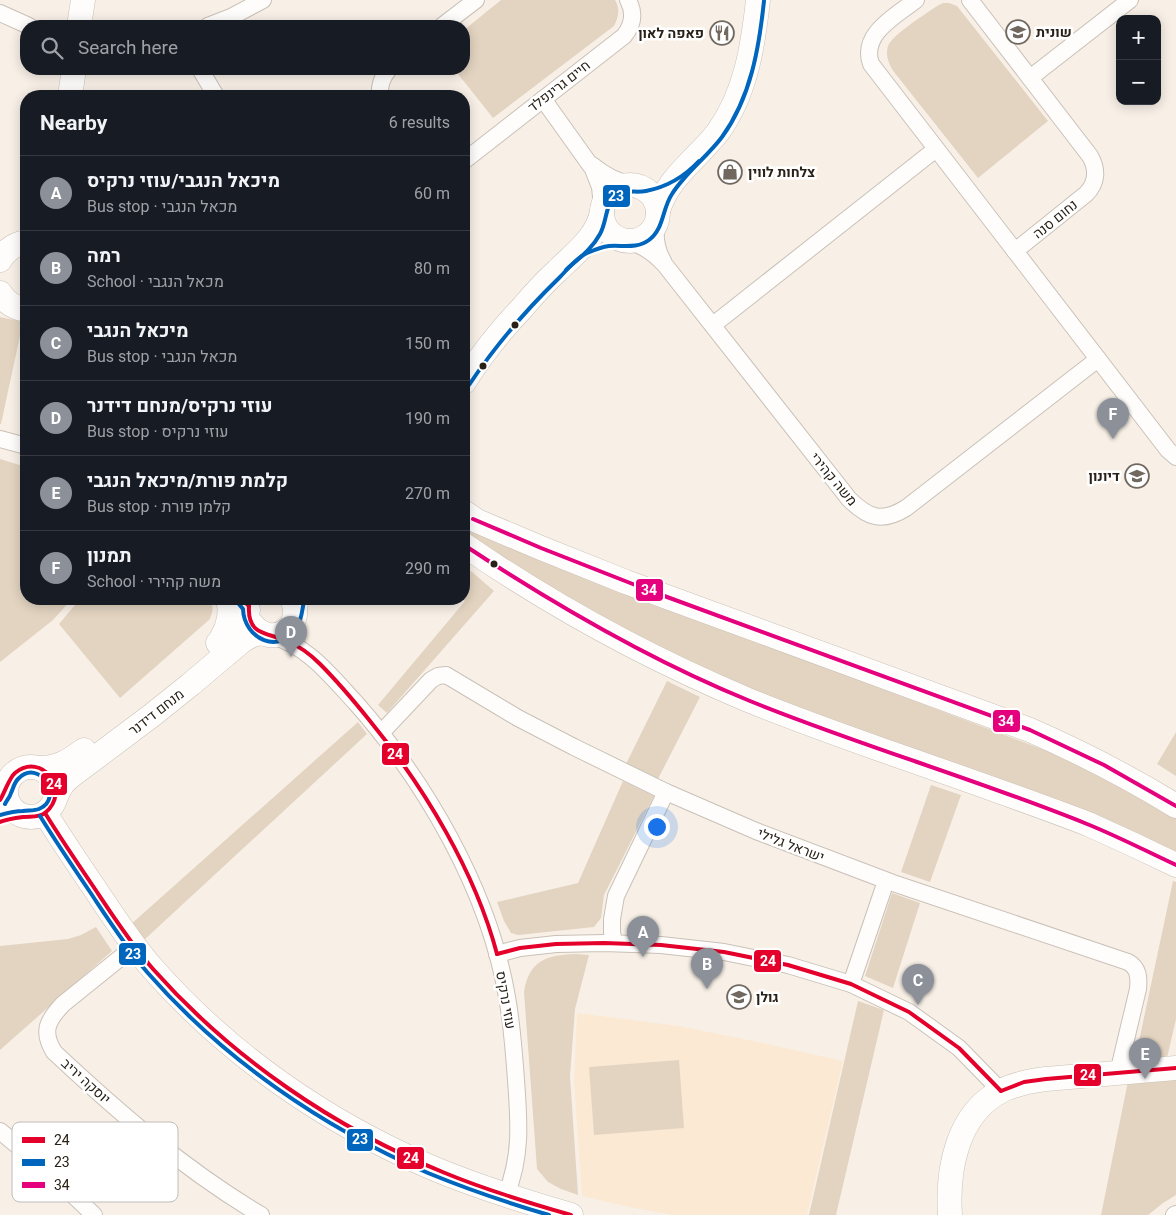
<!DOCTYPE html>
<html lang="en">
<head>
<meta charset="utf-8">
<style>
	body { margin:0; font-family:Roboto,Heebo,sans-serif; background:#242831; color:#f1f3f6 }
	.controls { position:absolute; right:15px; top:15px; display:grid; overflow:hidden; border-radius:10px; box-shadow:0 2px 12px #0003 }
	.controls button { width:45px; height:45px; display:grid; place-items:center; padding:0; border:0; border-bottom:1px solid #363941; background:#171b24; color:#f1f3f6; font:25px sans-serif }
	.you { position:absolute; left:656px; top:826px; width:18px; height:18px; margin:-12px; border:4px solid #fff; border-radius:50%; background:#1a73e8; box-shadow:0 0 0 8px #1a73e833 }
	.badge { display:grid; place-items:center; width:32px; height:32px; border-radius:50%; background:#8c9099; color:#fff; font-size:16px; font-weight:700 }
	.pin { position:absolute; translate:-50% -41px; filter:drop-shadow(0 1px 2px #0008) }
	.pin::after { content:''; position:absolute; top:26px; width:18px; height:15px; background:inherit; clip-path:polygon(0 0,100% 0,50% 100%) }
	.list { margin:0; padding:0; list-style:none }
	h2 { display:flex; justify-content:space-between; align-items:center; height:65px; margin:0; padding:0 20px; font-size:21px }
	h2 small { font-size:16px; font-weight:400; color:#9ea1a6 }
	.list li { display:grid; grid-template-columns:32px 1fr auto; gap:15px; align-items:center; box-sizing:border-box; height:75px; padding:0 20px; border-top:1px solid #363941 }
	.list b { display:block; font-size:19px; white-space:nowrap }
	.list p { margin:0; font-size:16px; white-space:nowrap; color:#9ea1a6 }
	.list em { font-size:16px; font-style:normal; color:#9ea1a6 }
	.icon { flex:none; width:28px; height:28px; fill:none; stroke:currentColor; stroke-width:2; stroke-linecap:round; stroke-linejoin:round }
	.map { position:relative; flex:none; width:1176px; height:1215px; overflow:hidden }
	.search { position:absolute; background:#171b24; box-shadow:0 2px 12px #0003; left:20px; top:20px; width:450px; height:55px; display:flex; align-items:center; gap:12px; box-sizing:border-box; padding:0 18px; border-radius:20px; color:#9ea1a6; font-size:19px }
	.panel { position:absolute; background:#171b24; box-shadow:0 2px 12px #0003; left:20px; top:90px; width:450px; height:515px; border-radius:20px }
	.map>svg:first-child { display:block }
	.built { fill:#fbe9d3 }
	.green { fill:#e3d4c1 }
	.lines { fill:none; stroke-linecap:round; stroke-linejoin:round }
	.street-casing { stroke:#c9c1b8; stroke-width:18 }
	.secondary-casing { stroke:#c9c1b8; stroke-width:25 }
	.street { stroke:#fefdfb; stroke-width:16 }
	.secondary { stroke:#fefdfb; stroke-width:24 }
	.bus-1-casing { stroke:#fff; stroke-width:8 }
	.bus-2-casing { stroke:#fff; stroke-width:8 }
	.bus-3-casing { stroke:#fff; stroke-width:8 }
	.bus-1 { stroke:#e4002b; stroke-width:4 }
	.bus-2 { stroke:#0065bd; stroke-width:4 }
	.bus-3 { stroke:#e5007d; stroke-width:4 }
	.bus-dot { fill:#292117; stroke:#fff; stroke-width:2 }
	.labels { text-anchor:middle; dominant-baseline:central; stroke-width:5; stroke-linejoin:round; paint-order:stroke }
	.poi-label { font-size:14px; font-weight:bold; fill:#292117; stroke:#fff; text-anchor:start }
	.street-label { font-size:14px; fill:#292117; stroke:#fff }
	.key { fill:#fff; stroke:#bfbcb9; stroke-width:1 }
	.key-label { font-size:14px; fill:#292117 }
	.line-badge { stroke:#fff; stroke-width:2 }
	.badge-label { font-size:14px; text-anchor:middle; font-weight:bold; fill:#fff }
</style>
</head>
<body>
<div class="map">
<svg width="1176" height="1215" viewBox="0 0 1176 1215">
	<rect width="100%" height="100%" fill="#f8f0e7"/>
	<path class="built" d="M577 1013 679 1026 763 1043 843 1061 807 1215H673L629 1207 582 1196 574 1082Z"/>
	<g class="green">
		<path d="M501 0H615C620 8 619 17 614 26L493 118 454 69H464V30Z"/>
		<path d="M943 3H949L957 6 1048 121 978 178 894 72C889 65 885 55 888 46 892 35 927 13 937 6Z"/>
		<path d="M0 317 23 322 1 424H0Z"/>
		<path d="M0 459 26 467V599H72L53 620 0 662Z"/>
		<path d="M464 521 708 623 1055 754 1176 816V857L747 690 615 628 464 534Z"/>
		<path d="M471 571 494 591 387 713 378 705 465 601 462 599H464V580Z"/>
		<path d="M80 599H207C215 606 213 610 210 619L120 698 59 624Z"/>
		<path d="M667 681 700 697 658 779 625 766Z"/>
		<path d="M358 722 367 734 143 941 129 926Z"/>
		<path d="M1176 732V776L1157 764Z"/>
		<path d="M623 781 654 796 604 895 601 918 594 927 518 935 511 933 504 921 497 902 578 883Z"/>
		<path d="M931 785 961 795 930 882 901 872Z"/>
		<path d="M1173 881 1176 882V1019L1167 1058 1135 1060Z"/>
		<path d="M892 893 920 903 893 988 865 976Z"/>
		<path d="M96 927 112 951 0 1050V946L68 939 81 935Z"/>
		<path d="M576 954 589 955 575 1009 570 1076 578 1195 561 1189 548 1182 537 1169 524 992C529 960 547 955 576 954Z"/>
		<path d="M858 1001 884 1010 836 1215H809Z"/>
		<path d="M679 1060 684 1128 594 1135 589 1067Z"/>
		<path d="M1176 1077V1195L1163 1203 1148 1215H1101L1128 1081Z"/>
	</g>
	<g class="lines">
		<g class="street-casing">
			<g id="street">
				<path d="M916 0C897 15 860 34 871 64L1015 251 1086 194C1097 183 1098 170 1090 156L970 0"/>
				<path d="M0 13 29 26"/>
				<path d="M208 26 231 17 263 0"/>
				<path d="M442 26 476 0"/>
				<path d="M200 69 216 96"/>
				<path d="M1030 78 1130 0"/>
				<path d="M380 96C379 85 382 77 389 69"/>
				<path d="M543 99 593 169 600 187 602 206"/>
				<path d="M464 161 624 36C633 25 635 13 628 0"/>
				<path d="M592 165C603 174 616 182 631 184"/>
				<path d="M657 219C654 234 655 247 663 261"/>
				<path d="M628 241C643 245 654 253 665 265L849 499C868 518 882 523 906 508L1098 359"/>
				<path d="M1015 251 1168 450 1176 457"/>
				<path d="M713 325 936 149"/>
				<path d="M0 439 26 446"/>
				<path d="M270 635C308 646 329 674 355 702 426 782 489 891 507 997 512 1024 514 1052 516 1080 519 1121 522 1156 506 1195"/>
				<path d="M381 733 431 680 438 676 446 675 518 718 574 747 666 792 756 831 893 883 1128 962C1139 968 1139 978 1138 989L1118 1073"/>
				<path d="M614 943 612 932V919L616 896 666 792"/>
				<path d="M135 946 63 1004C48 1020 41 1031 54 1052 118 1112 185 1170 261 1215"/>
				<path d="M497 954 520 948 556 944 604 943 661 945 724 952 788 965 851 984 909 1012 959 1048 1001 1091"/>
				<path d="M851 984 886 881"/>
				<path d="M0 1131 49 1172 94 1215"/>
				<path d="M1174 1215 1176 1214"/>
			</g>
		</g>
		<g class="secondary-casing">
			<g id="secondary">
				<path d="M79 26 83 0"/>
				<path d="M70 96 74 69"/>
				<circle cx="630" cy="213" r="28"/>
				<path d="M658 211C667 178 698 158 718 132 746 93 753 46 758 0"/>
				<path d="M0 260C6 250 14 244 26 242"/>
				<path d="M0 293C6 303 14 308 26 310"/>
				<path d="M464 382C481 355 501 330 523 307 534 294 545 282 557 271 575 253 598 237 602 211"/>
				<path d="M464 512 477 521 541 548 626 582 1030 730C1080 752 1129 777 1176 806"/>
				<path d="M464 545C553 606 648 658 748 700 792 718 837 734 882 750 951 774 1020 798 1088 824L1134 845 1176 865"/>
				<path d="M251 623C270 650 306 628 292 599"/>
				<path d="M222 637C229 625 232 613 228 599"/>
				<path d="M218 643 238 625 248 610"/>
				<circle cx="31" cy="792" r="25"/>
				<path d="M41 768C59 768 70 760 84 750"/>
				<path d="M56 797C59 788 63 782 71 776L151 716 191 684 242 641 252 635 263 633"/>
				<path d="M45 813C61 839 78 864 95 889 113 916 131 944 153 969 228 1054 324 1121 428 1166 474 1186 523 1201 571 1215"/>
				<path d="M950 1215C947 1169 957 1114 1001 1091 1015 1084 1030 1081 1046 1079L1176 1068"/>
			</g>
		</g>
		<use href="#street" class="street"/>
		<use href="#secondary" class="secondary"/>
		<g class="bus-1-casing">
			<g id="bus-1">
				<path d="M242 599 249 606C247 637 269 632 289 642 301 647 311 655 320 664 338 682 354 701 370 721 424 787 475 871 497 954"/>
				<path d="M0 800C5 792 9 778 15 773 42 751 72 791 45 813 39 818 30 816 23 817 15 818 7 819 0 822"/>
				<path d="M45 813C61 839 78 864 95 889 113 916 131 944 153 969 232 1058 334 1128 445 1173 486 1190 529 1203 571 1215"/>
				<path d="M497 954 520 948 556 944 604 943 661 945 724 952 788 965 851 984 909 1012 959 1048 1001 1091"/>
				<path d="M1001 1091 1024 1082 1046 1079 1176 1068"/>
			</g>
		</g>
		<g class="bus-2-casing">
			<g id="bus-2">
				<path d="M566 270C578 259 592 249 600 234 607 222 605 204 616 196 625 189 636 193 646 191 667 187 685 176 699 161"/>
				<path d="M469 385C495 346 525 311 559 278 568 269 576 258 587 253 594 250 601 247 609 246 623 245 637 249 649 240 664 229 662 209 672 194 686 172 707 157 722 137 751 97 759 48 764 1"/>
				<path d="M238 603 243 609C244 639 280 656 297 627 302 619 302 610 304 601"/>
				<path d="M0 815C7 813 15 811 23 811 28 810 34 811 39 809 65 798 39 757 18 779 14 783 13 789 11 793 10 797 7 800 5 804"/>
				<path d="M40 816C56 842 73 867 90 892 108 919 126 947 147 972 223 1059 322 1127 428 1173 467 1189 508 1203 549 1215"/>
			</g>
		</g>
		<g class="bus-3-casing">
			<g id="bus-3">
				<path d="M473 519 541 548 648 590 1030 730 1104 765 1176 806"/>
				<path d="M464 545C555 605 649 660 750 701 861 746 976 779 1087 824 1117 836 1146 851 1176 865"/>
			</g>
		</g>
		<use href="#bus-1" class="bus-1"/>
		<use href="#bus-2" class="bus-2"/>
		<use href="#bus-3" class="bus-3"/>
	</g>
	<defs>
		<g id="school-ring" transform="scale(1.25)"><circle r="9.5" fill="#fff" stroke="#716960" stroke-width="1.5"/><path d="M0-5L7-2L0 1L-7-2ZM-4 1L0 2.5L4 1V4Q0 6-4 4Z" fill="#716960"/></g>
		<g id="restaurant-ring" transform="scale(1.25)"><circle r="9.5" fill="#fff" stroke="#716960" stroke-width="1.5"/><path d="M-5-6h1v4h1v-4h1v4h1v-4h1v5L-1.5 .5V6h-2V.5L-5-1ZM5-6V6H3V1.5H1.5Q1.5-4 5-6Z" fill="#716960"/></g>
		<g id="shop-ring" transform="scale(1.25)"><circle r="9.5" fill="#fff" stroke="#716960" stroke-width="1.5"/><path d="M-5-2.5h2.3a2.7 3.5 0 0 1 5.4 0H5L5.5 6h-11ZM-1.5-2.5h3a1.5 2.3 0 0 0-3 0Z" fill="#716960"/></g>
	</defs>
	<g fill-rule="evenodd">
		<use href="#school-ring" x="1018" y="32"/>
		<use href="#restaurant-ring" x="722" y="33"/>
		<use href="#shop-ring" x="730" y="172"/>
		<use href="#school-ring" x="1137" y="476"/>
		<use href="#school-ring" x="739" y="997"/>
	</g>
	<g class="bus-dot">
		<circle cx="515" cy="325" r="4.5"/>
		<circle cx="483" cy="366" r="4.5"/>
		<circle cx="494" cy="564" r="4.5"/>
	</g>
	<g class="labels">
		<g class="poi-label">
			<text x="1036" y="32">שונית</text>
			<text x="704" y="33" text-anchor="end">פאפה לאון</text>
			<text x="748" y="172">צלחות לווין</text>
			<text x="1120" y="476" text-anchor="end">דיונון</text>
			<text x="756" y="997">גולן</text>
		</g>
		<g class="street-label">
			<text transform="translate(559 86) rotate(-38)">חיים גרינפלד</text>
			<text transform="translate(1055 219) rotate(-39)">נחום סנה</text>
			<text transform="translate(834 479) rotate(50)">משה קהירי</text>
			<text transform="translate(156 712) rotate(-38)">מנחם דידנר</text>
			<text transform="translate(791 845) rotate(21)">ישראל גלילי</text>
			<text transform="translate(506 1000) rotate(80)">עוזי נרקיס</text>
			<text transform="translate(86 1081) rotate(42)">יוסקה יריב</text>
		</g>
	</g>
	<rect x="12" y="1122" width="166" height="80" rx="8" class="key"/>
	<rect x="22" y="1137" width="23" height="6" fill="#e4002b"/>
	<rect x="22" y="1159" width="23" height="7" fill="#0065bd"/>
	<rect x="22" y="1182" width="23" height="6" fill="#e5007d"/>
	<g class="key-label">
		<text x="54" y="1145">24</text>
		<text x="54" y="1167">23</text>
		<text x="54" y="1190">34</text>
	</g>
	<g class="line-badge">
		<rect x="602" y="184" width="29" height="24" rx="5" fill="#0065bd"/>
		<rect x="635" y="578" width="29" height="24" rx="5" fill="#e5007d"/>
		<rect x="992" y="709" width="29" height="24" rx="5" fill="#e5007d"/>
		<rect x="381" y="742" width="29" height="24" rx="5" fill="#e4002b"/>
		<rect x="40" y="772" width="28" height="24" rx="5" fill="#e4002b"/>
		<rect x="118" y="942" width="29" height="24" rx="5" fill="#0065bd"/>
		<rect x="753" y="949" width="29" height="24" rx="5" fill="#e4002b"/>
		<rect x="1073" y="1063" width="29" height="24" rx="5" fill="#e4002b"/>
		<rect x="346" y="1128" width="28" height="24" rx="5" fill="#0065bd"/>
		<rect x="396" y="1146" width="29" height="24" rx="5" fill="#e4002b"/>
	</g>
	<g class="badge-label">
		<text x="616" y="201">23</text>
		<text x="649" y="595">34</text>
		<text x="1006" y="726">34</text>
		<text x="395" y="759">24</text>
		<text x="54" y="789">24</text>
		<text x="133" y="959">23</text>
		<text x="768" y="966">24</text>
		<text x="1088" y="1080">24</text>
		<text x="360" y="1144">23</text>
		<text x="411" y="1163">24</text>
	</g>
</svg>
<div class="controls">
<button>+</button>
<button>−</button>
</div>
<div class="you"></div>
<div class="pin badge" style="left:643px;top:957px">A</div>
<div class="pin badge" style="left:707px;top:989px">B</div>
<div class="pin badge" style="left:918px;top:1005px">C</div>
<div class="pin badge" style="left:291px;top:657px">D</div>
<div class="pin badge" style="left:1145px;top:1079px">E</div>
<div class="pin badge" style="left:1113px;top:439px">F</div>
<div class="search"><svg class="icon" aria-label="search" viewBox="0 0 24 24"><circle cx="10" cy="10" r="6"/><path d="M15 15l6 6"/></svg>Search here</div>
<section class="panel">
<h2>Nearby<small>6 results</small></h2>
<ul class="list">
<li><span class="badge">A</span><div><b>מיכאל הנגבי/עוזי נרקיס</b><p>Bus stop · מכאל הנגבי</p></div><em>60 m</em></li>
<li><span class="badge">B</span><div><b>רמה</b><p>School · מכאל הנגבי</p></div><em>80 m</em></li>
<li><span class="badge">C</span><div><b>מיכאל הנגבי</b><p>Bus stop · מכאל הנגבי</p></div><em>150 m</em></li>
<li><span class="badge">D</span><div><b>עוזי נרקיס/מנחם דידנר</b><p>Bus stop · עוזי נרקיס</p></div><em>190 m</em></li>
<li><span class="badge">E</span><div><b>קלמת פורת/מיכאל הנגבי</b><p>Bus stop · קלמן פורת</p></div><em>270 m</em></li>
<li><span class="badge">F</span><div><b>תמנון</b><p>School · משה קהירי</p></div><em>290 m</em></li>
</ul>
</section>
</div>
</body>
</html>
